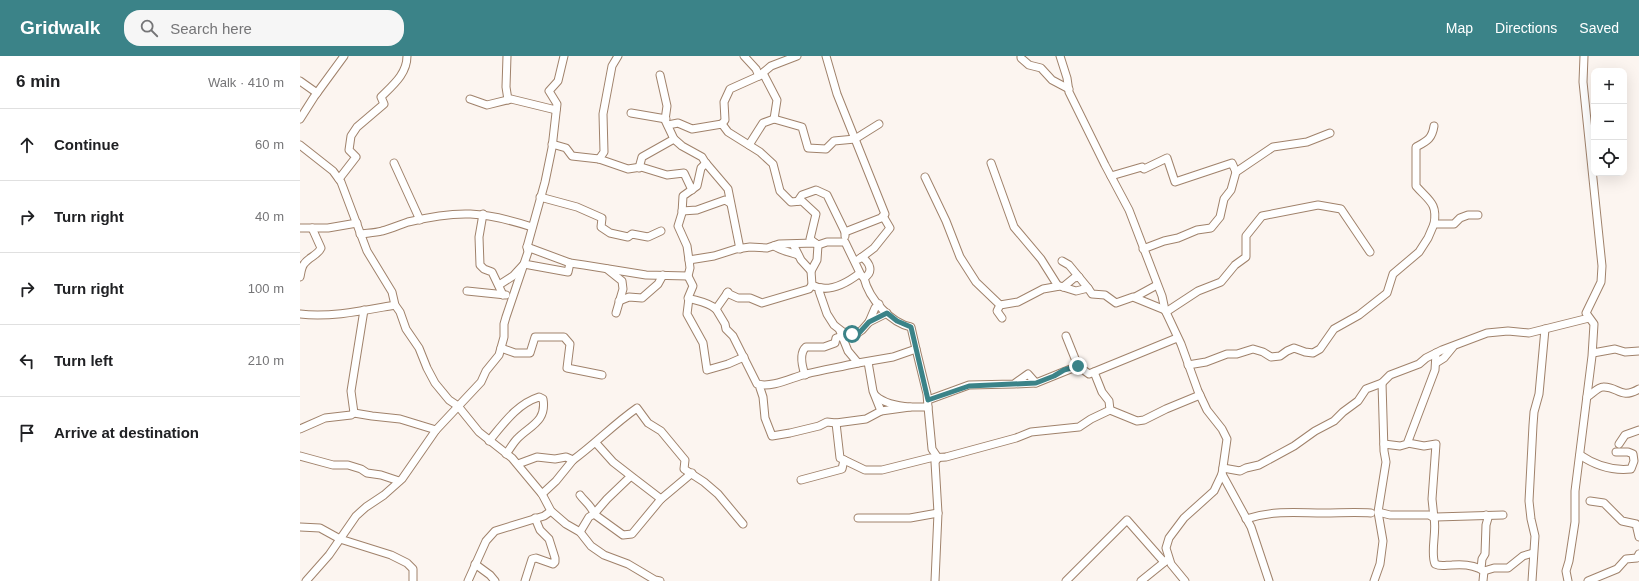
<!DOCTYPE html>
<html lang="en">
<head>
<meta charset="utf-8">
<style>
	body { margin:0; font-family:Arial,sans-serif; background:#f6f6f6; color:#202124 }
	.controls { position:absolute; right:12px; top:12px; display:grid; overflow:hidden; border-radius:8px; box-shadow:0 4px 16px #0002 }
	.controls button { width:36px; height:36px; display:grid; place-items:center; padding:0; border:0; border-bottom:1px solid #e0e0e0; background:#fff; color:#202124; font:20px sans-serif }
	.stop { position:absolute; width:12px; height:12px; margin:-9px; border:3px solid #3b8388; border-radius:50%; background:#fff }
	.stop.end { background:#3b8388; border-color:#fff; box-shadow:0 1px 4px #0008 }
	.list { margin:0; padding:0; list-style:none }
	h2 { display:flex; justify-content:space-between; align-items:center; height:52px; margin:0; padding:0 16px; font-size:17px }
	h2 small { font-size:13px; font-weight:400; color:#757577 }
	.list li { display:grid; grid-template-columns:26px 1fr auto; gap:12px; align-items:center; box-sizing:border-box; height:72px; padding:0 16px; border-top:1px solid #e0e0e0 }
	.list b { display:block; font-size:15px; white-space:nowrap }
	.list em { font-size:13px; font-style:normal; color:#757577 }
	.icon { flex:none; width:22px; height:22px; fill:none; stroke:currentColor; stroke-width:2; stroke-linecap:round; stroke-linejoin:round }
	.map { position:relative; flex:none; width:1339px; height:525px; overflow:hidden }
	header { display:flex; align-items:center; gap:24px; box-sizing:border-box; height:56px; padding:0 20px; background:#3b8388; color:#fff }
	header strong { font-size:19px }
	nav { display:flex; gap:22px; margin-inline-start:auto; font-size:14px }
	.search { width:280px; height:36px; background:#f6f6f6; display:flex; align-items:center; gap:10px; box-sizing:border-box; padding:0 14px; border-radius:16px; color:#757577; font-size:15px }
	main { display:flex }
	aside { flex:1; background:#fff }
	.map>svg:first-child { display:block }
	.lines { fill:none; stroke-linecap:round; stroke-linejoin:round }
	.minor-casing { stroke:#a0826b; stroke-width:9 }
	.minor { stroke:#fff; stroke-width:7 }
	.route { stroke:#3b8388; stroke-width:5 }
</style>
</head>
<body>
<header>
<strong>Gridwalk</strong>
<div class="search"><svg class="icon" aria-label="search" viewBox="0 0 24 24"><circle cx="10" cy="10" r="6"/><path d="M15 15l6 6"/></svg>Search here</div>
<nav><a>Map</a><a>Directions</a><a>Saved</a></nav>
</header>
<main>
<aside>
<h2>6 min<small>Walk · 410 m</small></h2>
<ul class="list">
<li><svg class="icon" aria-label="ahead" viewBox="0 0 24 24"><path d="M12 20V5M6 11l6-6 6 6"/></svg><div><b>Continue</b></div><em>60 m</em></li>
<li><svg class="icon" aria-label="right" viewBox="0 0 24 24"><path d="M7 20v-9h11M14 6l5 5-5 5"/></svg><div><b>Turn right</b></div><em>40 m</em></li>
<li><svg class="icon" aria-label="right" viewBox="0 0 24 24"><path d="M7 20v-9h11M14 6l5 5-5 5"/></svg><div><b>Turn right</b></div><em>100 m</em></li>
<li><svg class="icon" aria-label="left" viewBox="0 0 24 24"><path d="M17 20v-9H6M10 6l-5 5 5 5"/></svg><div><b>Turn left</b></div><em>210 m</em></li>
<li><svg class="icon" aria-label="arrive" viewBox="0 0 24 24"><path d="M6 21V4h12l-3 4 3 4H6"/></svg><div><b>Arrive at destination</b></div></li>
</ul>
</aside>
<div class="map">
<svg width="1339" height="525" viewBox="0 0 1339 525">
	<rect width="100%" height="100%" fill="#fcf5f0"/>
	<g class="lines">
		<g class="minor-casing">
			<g id="minor">
				<path d="M207 0 206 31 208 44"/>
				<path d="M444 0 456 13 459 20"/>
				<path d="M526 0 537 38 585 158 581 162 545 176"/>
				<path d="M721 0V2L729 9 741 12 752 24 769 33"/>
				<path d="M760 0 767 22 769 36 805 109 829 154 862 240 865 254 881 288 898 335 907 354 922 373 927 383 922 418 914 435 884 462 869 482 866 492 871 508 885 525"/>
				<path d="M360 19 367 50 365 64 374 83 382 90 402 101 405 106 428 133 440 193"/>
				<path d="M0 25 17 37"/>
				<path d="M170 43 187 49 211 43 256 54"/>
				<path d="M331 57 366 63"/>
				<path d="M0 63 14 41 44 0"/>
				<path d="M474 63 502 71 508 92 526 93 534 85 555 83 579 68"/>
				<path d="M422 68 425 64 424 46 430 33 459 20 471 10 497 0"/>
				<path d="M368 69 378 67 392 73 422 68 428 76 460 96 473 108 480 135 491 146 502 145 516 158 510 183 515 187"/>
				<path d="M252 88 266 92 272 100 299 103 328 113 341 111 367 119 384 117 392 134"/>
				<path d="M0 89 33 115 41 126 67 195 92 236 95 249 100 256 106 273 119 292 127 312 135 327 149 344 158 350 179 376 212 402 242 438 251 455 266 468 280 476 291 490 304 499 328 508 355 524 360 525"/>
				<path d="M449 89 463 67 474 63 477 44 463 17"/>
				<path d="M299 103 304 96 303 58 312 10 318 0"/>
				<path d="M94 107 120 164"/>
				<path d="M691 107 714 171 741 203 758 230"/>
				<path d="M339 112 342 101 374 83"/>
				<path d="M811 120 842 111 844 113 867 102 875 126 932 107 936 116"/>
				<path d="M625 121 646 165 660 201 676 226 700 249 718 246 743 233 760 230 776 235 788 232 792 238 805 239 816 247 833 241 865 254"/>
				<path d="M39 123 56 101 49 94 51 80 57 71 84 48 81 41C93 29 107 18 107 0"/>
				<path d="M240 141 277 151 302 162 301 171 310 177 328 181 332 178 348 181 361 175"/>
				<path d="M498 145 502 139 516 134 527 139 545 176V180"/>
				<path d="M382 155 397 154 425 144 430 147"/>
				<path d="M183 158 179 181 180 209 184 213 192 216 203 239"/>
				<path d="M1134 168C1138 147 1128 144 1116 130V91C1127 85 1132 83 1134 70"/>
				<path d="M0 172H28L57 167"/>
				<path d="M60 178C67 177 75 177 82 175 91 173 99 169 108 166 158 154 183 155 232 171"/>
				<path d="M474 190C482 195 490 196 498 199"/>
				<path d="M227 191 245 126 252 92 257 48 249 35 258 25 264 0"/>
				<path d="M843 193 864 185 878 182 897 174 911 172 920 161 924 143 931 134 936 116 973 91 1007 86 1030 77"/>
				<path d="M562 201 574 192 590 172 583 160"/>
				<path d="M559 203 562 201C570 207 574 216 564 222L561 219"/>
				<path d="M389 204 387 190 378 170 382 157 383 140 397 130 401 112 406 107"/>
				<path d="M762 205 769 209 788 232"/>
				<path d="M307 213 322 225 323 233 316 257"/>
				<path d="M511 215 512 229C528 238 547 227 560 217L545 186H527L518 189"/>
				<path d="M388 220 393 230 388 242C397 245 408 246 416 253"/>
				<path d="M0 221C1 217 1 212 4 208 9 201 18 199 21 192L12 172"/>
				<path d="M199 229 213 220 224 208 268 216 270 207"/>
				<path d="M763 231 774 222 779 221"/>
				<path d="M521 232 519 235 527 258 534 269 543 276 556 278 562 274 569 266 587 257"/>
				<path d="M167 235 206 239"/>
				<path d="M428 236 416 253 425 268 426 273 433 280 457 328C472 332 491 322 506 318 523 314 540 311 558 307"/>
				<path d="M427 237 438 242H450L462 247 509 233 512 229"/>
				<path d="M835 241 857 229"/>
				<path d="M389 242 387 258 403 287 407 314 428 308 444 301"/>
				<path d="M319 245 329 241 342 242 358 228 363 219"/>
				<path d="M700 249 697 255 702 262"/>
				<path d="M866 256 898 235 921 226 935 209 946 201V180L962 160 1018 149 1041 153 1070 196"/>
				<path d="M0 258C30 262 66 254 95 249"/>
				<path d="M569 266 575 252 579 248"/>
				<path d="M540 275 548 295 558 307 593 301 616 293 611 271C591 267 569 243 564 222"/>
				<path d="M766 280 778 310"/>
				<path d="M201 292 215 297H230L235 281H264L270 288 267 312 302 319"/>
				<path d="M1293 297 1315 293 1325 296 1339 295"/>
				<path d="M1136 307 1144 302 1153 291"/>
				<path d="M888 309 906 306 927 298H937L953 293 963 296 971 301 980 300 987 295 994 292 1005 296 1013 297 1020 293 1034 273 1059 259 1087 237 1093 218 1119 196 1128 182 1134 168H1154L1160 162 1168 159H1178"/>
				<path d="M505 319C502 310 499 297 506 291H524L535 287 536 282 543 280"/>
				<path d="M736 327 778 310 789 318 877 282"/>
				<path d="M461 329 460 332 463 341 465 362 472 380 490 377 519 370 527 366 536 367 566 363 581 355 573 335 568 306"/>
				<path d="M576 340C585 348 598 350 610 351L581 355"/>
				<path d="M1287 341C1292 338 1298 331 1303 331 1318 330 1320 344 1339 333"/>
				<path d="M628 344 669 329 714 328 728 318 736 327 714 328"/>
				<path d="M610 351H628L627 338 616 293"/>
				<path d="M628 351 632 393 638 402 635 406 638 457 635 525"/>
				<path d="M810 354 837 365 844 364 866 353 900 339"/>
				<path d="M54 357 51 335 64 254"/>
				<path d="M536 367 540 402 565 414H582L630 402 646 401 716 382 731 376 779 371 791 363 810 354 809 345 802 336 794 316"/>
				<path d="M0 373 25 362 51 359 54 357 72 360 100 363 136 374"/>
				<path d="M189 385C204 367 217 348 239 341L243 343C247 366 229 370 217 383 213 387 210 393 206 398"/>
				<path d="M296 387 313 406 331 420 307 443 294 458 323 479 332 478 361 443 331 420"/>
				<path d="M1108 387 1124 390 1136 388 1132 443 1134 462 1136 461 1203 459"/>
				<path d="M1084 388 1100 390 1107 388 1135 314 1136 297"/>
				<path d="M1319 388 1325 379 1339 374"/>
				<path d="M1280 399C1296 410 1312 415 1331 413L1334 405 1333 398 1328 396H1316"/>
				<path d="M0 400 33 409H48L61 413 67 417 81 419 99 425"/>
				<path d="M273 404C295 388 314 368 337 352L348 367 361 375 385 404 384 413 404 426 418 438 443 468"/>
				<path d="M218 408 237 401 255 403 266 401 273 404 256 425 242 438"/>
				<path d="M923 412 940 415 946 412 959 409 994 390 1015 375 1034 365 1043 356 1058 345 1066 333 1082 327 1090 319 1119 308 1126 302 1142 294 1187 277 1208 275 1229 277 1289 262"/>
				<path d="M922 418 951 471 969 525"/>
				<path d="M501 424 542 413 544 404"/>
				<path d="M280 439C285 446 292 450 294 458L289 461 280 476"/>
				<path d="M361 443 392 417"/>
				<path d="M1290 445 1304 447 1322 465 1336 468 1339 481"/>
				<path d="M1078 456 1090 459H1129L1134 462C1137 476 1130 496 1135 508 1141 511 1146 509 1152 509 1163 508 1175 509 1184 515L1194 512H1208L1223 500 1233 497"/>
				<path d="M558 462H610L638 457"/>
				<path d="M946 463C973 454 997 457 1024 457 1039 457 1055 456 1071 457"/>
				<path d="M0 471 20 472 40 483 91 499 107 507 113 513V525"/>
				<path d="M175 508 190 519 195 525"/>
				<path d="M1181 513 1182 503 1185 498 1186 469 1188 462 1186 459"/>
				<path d="M6 525 29 499 56 460 66 451 84 439 102 423 136 374 181 326 186 315 199 299 204 281V268L206 261 228 196 227 191 270 207 284 209 346 219 388 220 390 212 389 204 414 200 436 193 450 191 467 192 479 188 515 187 518 189 517 204 511 215 501 204 493 188"/>
				<path d="M168 525 186 485 195 475 244 460 251 455"/>
				<path d="M225 525 232 503 236 502 253 508 255 506V502L249 483 240 474 235 462"/>
				<path d="M766 525 827 464 864 506"/>
				<path d="M841 525 867 504"/>
				<path d="M1074 525 1080 508 1083 485 1078 456 1086 406 1084 395 1082 327"/>
				<path d="M1183 525 1184 515"/>
				<path d="M1232 525 1235 480 1231 463 1229 445 1233 369 1234 356 1239 338 1245 273"/>
				<path d="M1268 525 1266 515 1269 505 1275 466V435L1292 300 1294 268 1286 257 1301 226 1302 210 1283 26 1284 0"/>
				<path d="M1288 525 1317 513 1326 503 1337 502 1339 498"/>
			</g>
		</g>
		<use href="#minor" class="minor"/>
	</g>
	<g class="lines">
		<path class="route" d="M552 278 560 276 569 266 587 257 597 265 611 271 628 344 669 330 736 327 754 320 764 314 778 310"/>
	</g>
</svg>
<div class="controls">
<button>+</button>
<button>−</button>
<button><svg class="icon" aria-label="locate" viewBox="0 0 24 24"><circle cx="12" cy="12" r="6"/><path d="M12 2v4M12 18v4M2 12h4M18 12h4"/></svg></button>
</div>
<div class="stop" style="left:552px;top:278px"></div>
<div class="stop end" style="left:778px;top:310px"></div>
</div>
</main>
</body>
</html>
